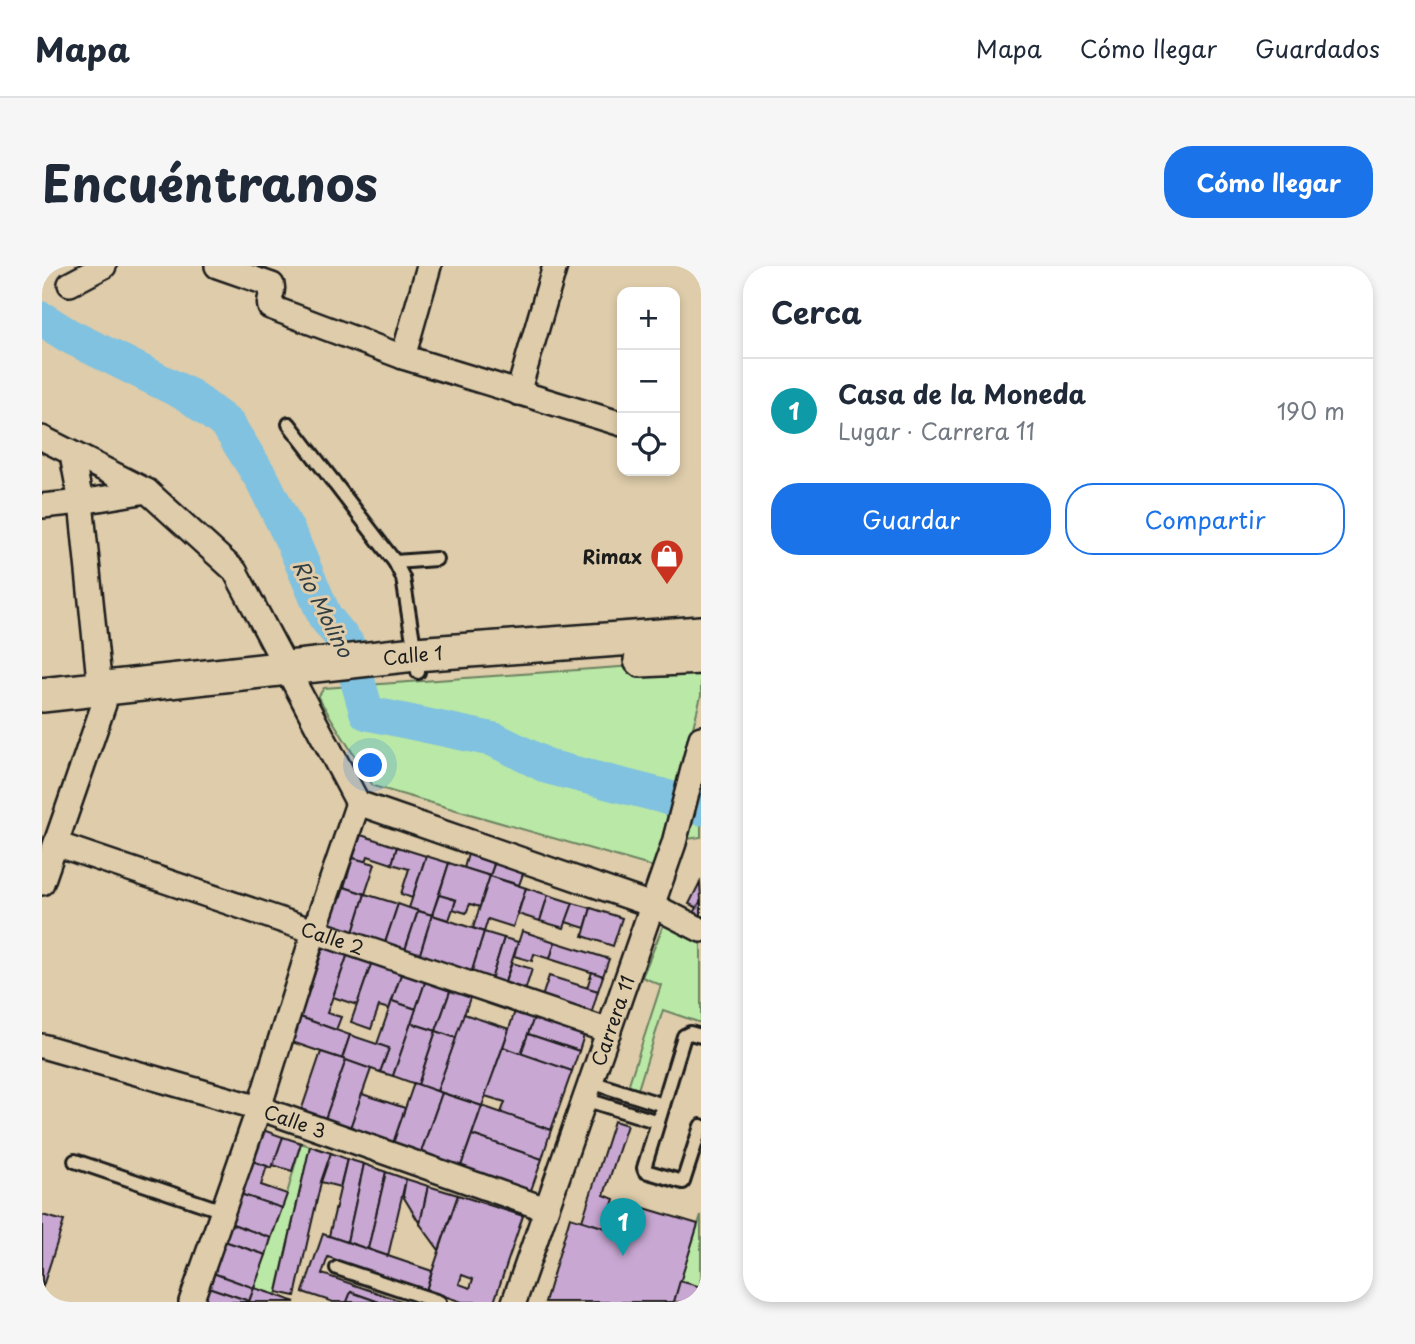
<!DOCTYPE html>
<html lang="es">
<head>
<meta charset="utf-8">
<style>
	body { margin:0; font-family:"Playpen Sans",sans-serif; background:#f6f6f7; color:#1f2937 }
	.controls { position:absolute; right:21px; top:21px; display:grid; overflow:hidden; border-radius:14px; box-shadow:0 4px 10px #0003 }
	.controls button { width:63px; height:63px; display:grid; place-items:center; padding:0; border:0; border-bottom:2px solid #e0e1e3; background:#fff; color:#1f2937; font:35px sans-serif }
	.you { position:absolute; left:329px; top:500px; width:24px; height:24px; margin:-18px; border:5px solid #fff; border-radius:50%; background:#1a73e8; box-shadow:0 0 0 10px #1a73e833 }
	.badge { display:grid; place-items:center; width:46px; height:46px; border-radius:50%; background:#1a73e8; color:#fff; font-size:23px; font-weight:700 }
	.pin { position:absolute; translate:-50% -58px; filter:drop-shadow(0 2px 4px #0008) }
	.pin::after { content:''; position:absolute; top:37px; width:24px; height:21px; background:inherit; clip-path:polygon(0 0,100% 0,50% 100%) }
	.list { margin:0; padding:0; list-style:none }
	h2 { display:flex; justify-content:space-between; align-items:center; height:91px; margin:0; padding:0 28px; font-size:30px }
	h2 small { font-size:23px; font-weight:400; color:#747a83 }
	.list li { display:grid; grid-template-columns:46px 1fr auto; gap:21px; align-items:center; box-sizing:border-box; height:105px; padding:0 28px; border-top:2px solid #e0e1e3 }
	.list b { display:block; font-size:26px; white-space:nowrap }
	.list p { margin:0; font-size:23px; white-space:nowrap; color:#747a83 }
	.list em { font-size:23px; font-style:normal; color:#747a83 }
	.actions { display:flex; gap:14px; padding:21px 28px }
	.actions a { flex:1; padding:16px 0; border:2px solid #1a73e8; border-radius:28px; text-align:center; font-size:24px; color:#1a73e8 }
	.actions .main { background:#1a73e8; color:#fff }
	.icon { flex:none; width:38px; height:38px; fill:none; stroke:currentColor; stroke-width:2; stroke-linecap:round; stroke-linejoin:round }
	.map { position:relative; flex:none; width:659px; height:1036px; overflow:hidden; border-radius:28px }
	header { display:flex; align-items:center; gap:42px; box-sizing:border-box; height:98px; padding:0 35px; background:#fff; border-bottom:2px solid #e0e1e3 }
	header strong { font-size:33px }
	nav { display:flex; gap:38px; margin-inline-start:auto; font-size:24px }
	.intro { display:flex; align-items:center; justify-content:space-between; box-sizing:border-box; height:168px; padding:0 42px }
	h1 { margin:0; font-size:49px }
	.button { padding:18px 32px; border-radius:28px; background:#1a73e8; color:#fff; font-size:24px; font-weight:700 }
	main { display:flex; gap:42px; padding:0 42px }
	aside { flex:1; background:#fff; border-radius:28px; box-shadow:0 4px 10px #0003 }
	.map>svg:first-child { display:block }
	.green { fill:#bae8a6; stroke:#6b8261; stroke-width:2 }
	.lines { fill:none; stroke-linecap:round; stroke-linejoin:round }
	.river { stroke:#80c2e0; stroke-width:35 }
	.building { fill:#c8a7d2; stroke:#1c1c1c; stroke-width:2; fill-rule:evenodd }
	.service-casing { stroke:#1c1c1c; stroke-width:18 }
	.minor-casing { stroke:#1c1c1c; stroke-width:28 }
	.secondary-casing { stroke:#1c1c1c; stroke-width:38 }
	.service { stroke:#deccaa; stroke-width:12 }
	.minor { stroke:#deccaa; stroke-width:23 }
	.secondary { stroke:#deccaa; stroke-width:33 }
	.labels { text-anchor:middle; dominant-baseline:central; stroke-width:6; stroke-linejoin:round; paint-order:stroke }
	.poi-label { font-size:19px; font-weight:bold; fill:#1c1c1c; stroke:#deccaa; text-anchor:end }
	.street-label { font-size:19px; fill:#1c1c1c; stroke:#deccaa }
	.water-label { font-size:21px; font-style:italic; fill:#303d43; stroke:#deccaa }
</style>
</head>
<body>
<header>
<strong>Mapa</strong>
<nav><a>Mapa</a><a>Cómo llegar</a><a>Guardados</a></nav>
</header>
<div class="intro"><h1>Encuéntranos</h1><a class="button">Cómo llegar</a></div>
<main>
<div class="map">
<svg width="659" height="1036" viewBox="0 0 659 1036">
	<rect width="100%" height="100%" fill="#deccaa"/>
	<filter id="ink" filterUnits="userSpaceOnUse"><feTurbulence type="fractalNoise" baseFrequency=".0143" numOctaves="2"/><feDisplacementMap in="SourceGraphic" scale="14" xChannelSelector="R" yChannelSelector="G"/><feConvolveMatrix kernelMatrix="1 2 1 2 8 2 1 2 1" color-interpolation-filters="sRGB"/></filter>
	<g filter="url(#ink)">
		<g class="green">
			<path d="M648 396 659 408V430L615 602 331 520 276 431 282 422Z"/>
			<path d="M659 504V571L645 573Z"/>
			<path d="M622 658 659 677V757L621 744 592 836 582 833 619 719 600 711Z"/>
			<path d="M259 877 268 880 234 1029 212 1022 245 928Z"/>
			<path d="M659 949V1021L638 1015Z"/>
		</g>
		<g class="lines">
			<path class="river" d="M0 53 27 70 148 130 186 159 221 215 251 276 283 351 305 378 325 447 453 474 507 501 617 529 659 542"/>
		</g>
		<g class="building">
			<path d="M319 569 355 581 350 598 326 590 324 596 311 592Z"/>
			<path d="M355 581 384 590 370 632 359 628 367 603 350 598Z"/>
			<path d="M428 581 455 589 448 610 422 602Z"/>
			<path d="M384 590 407 597 390 649 367 642Z"/>
			<path d="M311 592 333 598 323 628 302 621Z"/>
			<path d="M453 596 482 605 477 619 448 610Z"/>
			<path d="M407 597 448 610 438 641 428 638 424 647 411 643 414 634 397 629Z"/>
			<path d="M448 610 484 622 471 661 446 653 442 666 431 662Z"/>
			<path d="M658 616 659 634 656 642 647 638Z"/>
			<path d="M302 621 323 628 310 670 285 662 293 635 297 636Z"/>
			<path d="M484 622 506 629 498 655 476 648Z"/>
			<path d="M323 628 356 638 342 680 310 670Z"/>
			<path d="M397 629 414 634 407 654 390 649Z"/>
			<path d="M506 629 531 637 522 662 498 655Z"/>
			<path d="M659 634V658L649 653Z"/>
			<path d="M531 637 549 642 543 662 524 656Z"/>
			<path d="M356 638 376 645 362 687 342 680Z"/>
			<path d="M549 642 580 652 571 680 541 670Z"/>
			<path d="M376 645 390 649 377 691 362 687Z"/>
			<path d="M390 649 442 666 429 708 377 691Z"/>
			<path d="M480 665 513 676 508 693 492 688 490 695 472 690Z"/>
			<path d="M442 666 462 672 449 714 429 708Z"/>
			<path d="M462 672 476 676 462 719 449 714Z"/>
			<path d="M513 676 567 693 561 710 508 693Z"/>
			<path d="M283 677 307 685 285 747 299 751 294 764 258 751Z"/>
			<path d="M308 682 332 690 315 739 291 731Z"/>
			<path d="M332 690 362 700 347 743 337 740 329 763 309 756Z"/>
			<path d="M470 697 490 703 483 725 462 719Z"/>
			<path d="M362 700 386 708 374 743 350 735Z"/>
			<path d="M550 706 561 710 556 725 545 722Z"/>
			<path d="M386 708 411 717 394 765 369 757Z"/>
			<path d="M507 710 556 725 549 749 499 734Z"/>
			<path d="M411 717 431 723 414 772 394 765Z"/>
			<path d="M350 735 374 743 351 810 338 806 347 782 335 778Z"/>
			<path d="M475 739 494 746 479 788 461 781Z"/>
			<path d="M494 746 544 763 537 785 486 768Z"/>
			<path d="M422 748 467 763 440 840 395 825Z"/>
			<path d="M258 751 308 769 300 793 250 776Z"/>
			<path d="M369 757 394 765 376 819 351 810Z"/>
			<path d="M394 765 414 772 395 825 376 819Z"/>
			<path d="M486 768 537 785 530 805 479 788Z"/>
			<path d="M308 769 347 782 338 806 300 793Z"/>
			<path d="M461 781 530 805 509 864 459 847 463 836 443 830Z"/>
			<path d="M279 786 304 794 282 856 258 848Z"/>
			<path d="M304 794 329 803 307 865 282 856Z"/>
			<path d="M372 817 400 827 378 889 350 880Z"/>
			<path d="M400 827 440 840 418 903 378 889Z"/>
			<path d="M320 828 363 842 350 880 307 865Z"/>
			<path d="M440 840 509 864 500 893 430 869Z"/>
			<path d="M572 855 585 859 562 929 572 933 563 962 540 955Z"/>
			<path d="M218 863 241 871 230 902 207 894Z"/>
			<path d="M430 869 500 893 488 927 418 903Z"/>
			<path d="M241 871 259 877 250 905 231 899Z"/>
			<path d="M268 880 289 887 279 916 253 1030 235 1026Z"/>
			<path d="M289 887 305 893 298 921 279 916Z"/>
			<path d="M305 893 322 898 305 976 287 970Z"/>
			<path d="M207 894 225 900 219 919 245 928 240 942 195 927Z"/>
			<path d="M322 898 344 906 326 983 305 976Z"/>
			<path d="M344 906 364 913 346 990 326 983Z"/>
			<path d="M364 913 386 920 378 958 361 930Z"/>
			<path d="M386 920 416 929 397 984 378 958Z"/>
			<path d="M195 927 240 942 229 972 185 956Z"/>
			<path d="M416 929 481 950 452 1036H420L384 1024ZM420 1009 431 1013 428 1022 417 1018Z"/>
			<path d="M582 936 656 958 632 1036H503L528 951 573 965Z"/>
			<path d="M0 949 22 955 0 1023Z"/>
			<path d="M185 956 229 972 224 989 179 974Z"/>
			<path d="M281 968 390 1005 384 1024 286 991 280 1008 362 1036H337L309 1026 305 1036H291L261 1026Z"/>
			<path d="M179 974 224 989 212 1022 168 1006Z"/>
			<path d="M168 1006 212 1022 207 1035 163 1020Z"/>
			<path d="M638 1015 659 1021V1036H632Z"/>
			<path d="M163 1020 207 1035V1036H157Z"/>
			<path d="M212 1022 234 1029 253 1036H207Z"/>
			<path d="M309 1026 337 1036H305Z"/>
		</g>
		<g class="lines">
			<g class="service-casing">
				<g id="service">
					<path d="M247 158 353 296 361 312 376 406"/>
					<path d="M353 296 394 293"/>
					<path d="M659 770 648 767 642 770 602 902 603 905 641 916 659 860"/>
					<path d="M549 816 621 839"/>
					<path d="M542 833 616 856"/>
					<path d="M33 895 181 945"/>
					<path d="M295 1002 397 1036"/>
				</g>
			</g>
			<g class="minor-casing">
				<g id="minor">
					<path d="M175 0 230 19C233 27 225 33 228 41L361 91 580 158"/>
					<path d="M28 18 62 0"/>
					<path d="M361 91 387 0"/>
					<path d="M476 127 513 0"/>
					<path d="M0 172 105 225 193 305 316 537 610 639 659 664"/>
					<path d="M0 240 39 236 105 225"/>
					<path id="s1" d="M14 578 567 765"/>
					<path d="M0 617 62 438 58 424 39 236 30 189"/>
					<path id="s2" d="M0 780 217 842 504 943"/>
					<path d="M149 1036 217 842 272 666 316 537"/>
					<path id="s3" d="M472 1036 632 577 659 472"/>
				</g>
			</g>
			<g class="secondary-casing">
				<g id="secondary">
					<path d="M599 394 659 391"/>
					<path id="s4" d="M0 429 373 388 659 367"/>
				</g>
			</g>
			<use href="#service" class="service"/>
			<use href="#minor" class="minor"/>
			<use href="#secondary" class="secondary"/>
		</g>
	</g>
	<defs>
		<g id="shop-pin" transform="scale(1.75)"><path d="M0 17L-7.5 6A9.5 9.5 0 1 1 7.5 6Z" fill="#c8321e" stroke="#deccaa"/><path d="M-5-2.5h2.3a2.7 3.5 0 0 1 5.4 0H5L5.5 6h-11ZM-1.5-2.5h3a1.5 2.3 0 0 0-3 0Z" fill="#fff"/></g>
	</defs>
	<g fill-rule="evenodd">
		<use href="#shop-pin" x="625" y="290"/>
	</g>
	<g class="labels">
		<g class="poi-label">
			<text x="600" y="290">Rimax</text>
		</g>
		<g class="street-label">
			<text stroke="none"><textPath href="#s4" startOffset="373">Calle 1</textPath></text>
			<text stroke="none"><textPath href="#s1" startOffset="292">Calle 2</textPath></text>
			<text stroke="none"><textPath href="#s3" startOffset="298">Carrera 11</textPath></text>
			<text stroke="none"><textPath href="#s2" startOffset="264">Calle 3</textPath></text>
		</g>
		<g class="water-label">
			<text transform="translate(282 342) rotate(63)">Río Molino</text>
		</g>
	</g>
</svg>
<div class="controls">
<button>+</button>
<button>−</button>
<button><svg class="icon" aria-label="locate" viewBox="0 0 24 24"><circle cx="12" cy="12" r="6"/><path d="M12 2v4M12 18v4M2 12h4M18 12h4"/></svg></button>
</div>
<div class="you"></div>
<div class="pin badge" style="left:581px;top:990px;background:#0f9aa8">1</div>
</div>
<aside>
<h2>Cerca<small></small></h2>
<ul class="list">
<li><span class="badge" style="background:#0f9aa8">1</span><div><b>Casa de la Moneda</b><p>Lugar · Carrera 11</p></div><em>190 m</em></li>
</ul>
<div class="actions"><a class="main">Guardar</a><a>Compartir</a></div>
</aside>
</main>
</body>
</html>
